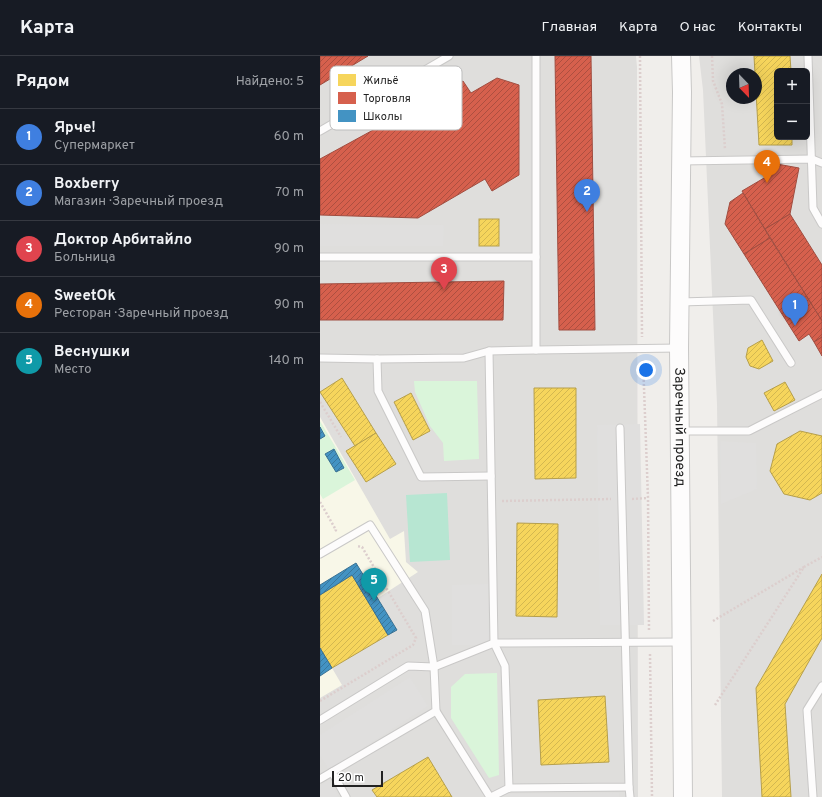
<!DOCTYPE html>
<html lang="ru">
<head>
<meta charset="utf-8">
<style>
	body { margin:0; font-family:Overpass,sans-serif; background:#242831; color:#f1f3f6 }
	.controls { position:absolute; right:12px; top:12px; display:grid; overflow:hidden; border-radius:6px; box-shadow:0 4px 16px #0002 }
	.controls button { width:36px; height:36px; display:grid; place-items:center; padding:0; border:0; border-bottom:1px solid #363941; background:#171b24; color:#f1f3f6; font:20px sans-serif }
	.compass { position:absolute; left:406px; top:12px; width:36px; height:36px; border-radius:50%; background:#171b24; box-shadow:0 4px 16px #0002; rotate:157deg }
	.scale { position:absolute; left:12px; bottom:10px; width:51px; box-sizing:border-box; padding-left:4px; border:2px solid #222; border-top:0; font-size:11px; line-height:14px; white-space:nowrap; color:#222; -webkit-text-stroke:3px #fff; paint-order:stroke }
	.you { position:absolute; left:326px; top:314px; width:14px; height:14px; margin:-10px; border:3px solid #fff; border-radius:50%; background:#1a73e8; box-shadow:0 0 0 6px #1a73e833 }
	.badge { display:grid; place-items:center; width:26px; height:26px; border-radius:50%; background:#ea580c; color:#fff; font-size:13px; font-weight:700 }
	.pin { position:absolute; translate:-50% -33px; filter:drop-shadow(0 1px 2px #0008) }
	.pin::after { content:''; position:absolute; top:21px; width:14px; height:12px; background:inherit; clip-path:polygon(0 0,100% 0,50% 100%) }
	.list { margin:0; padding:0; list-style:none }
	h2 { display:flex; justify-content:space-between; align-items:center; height:52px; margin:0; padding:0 16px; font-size:17px }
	h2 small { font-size:13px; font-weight:400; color:#9ea1a6 }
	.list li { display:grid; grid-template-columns:26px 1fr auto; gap:12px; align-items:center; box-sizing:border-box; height:56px; padding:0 16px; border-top:1px solid #363941 }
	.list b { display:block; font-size:15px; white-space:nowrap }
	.list p { margin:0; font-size:13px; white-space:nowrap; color:#9ea1a6 }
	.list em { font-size:13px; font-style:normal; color:#9ea1a6 }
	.map { position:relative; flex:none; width:502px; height:741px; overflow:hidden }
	header { display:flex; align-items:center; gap:24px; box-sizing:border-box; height:56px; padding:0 20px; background:#171b24; border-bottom:1px solid #363941 }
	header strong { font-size:19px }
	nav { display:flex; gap:22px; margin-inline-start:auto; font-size:14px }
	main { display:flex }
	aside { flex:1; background:#171b24 }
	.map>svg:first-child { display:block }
	.residential { fill:#dfdedc; fill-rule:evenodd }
	.education { fill:#f8f7e8 }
	.park { fill:#daf5da }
	.pitch { fill:#b7e6d2 }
	.parking { fill:#e0dfde }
	.homes { fill:url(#homes-hatch); stroke:#b69f4b }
	.shops { fill:url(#shops-hatch); stroke:#a04d40 }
	.schools { fill:url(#schools-hatch); stroke:#397193 }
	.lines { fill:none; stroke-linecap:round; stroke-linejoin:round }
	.service-casing { stroke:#c9c8c7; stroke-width:9 }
	.tertiary-casing { stroke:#c9c8c7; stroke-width:20 }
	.path { stroke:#dccecd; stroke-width:2.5; stroke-dasharray:2 2; stroke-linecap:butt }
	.service { stroke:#fdfcfc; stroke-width:7 }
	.tertiary { stroke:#fdfcfc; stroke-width:18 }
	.labels { text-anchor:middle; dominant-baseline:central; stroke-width:4; stroke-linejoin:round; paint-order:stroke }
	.street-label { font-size:14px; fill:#222; stroke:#fff }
	.key { fill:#fff; stroke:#bdbdbd; stroke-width:1 }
	.key-label { font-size:11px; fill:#222 }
</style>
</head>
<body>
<header>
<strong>Карта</strong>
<nav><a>Главная</a><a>Карта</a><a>О нас</a><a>Контакты</a></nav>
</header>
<main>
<aside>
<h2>Рядом<small>Найдено: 5</small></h2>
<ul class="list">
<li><span class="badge" style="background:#3f7fe0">1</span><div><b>Ярче!</b><p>Супермаркет</p></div><em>60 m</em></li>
<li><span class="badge" style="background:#3f7fe0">2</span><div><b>Boxberry</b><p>Магазин · Заречный проезд</p></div><em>70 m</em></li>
<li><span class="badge" style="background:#e0444e">3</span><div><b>Доктор Арбитайло</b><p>Больница</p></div><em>90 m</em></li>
<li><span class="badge" style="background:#e8710a">4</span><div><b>SweetOk</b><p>Ресторан · Заречный проезд</p></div><em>90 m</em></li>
<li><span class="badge" style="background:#0f9aa8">5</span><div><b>Веснушки</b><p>Место</p></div><em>140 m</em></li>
</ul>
</aside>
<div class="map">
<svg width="502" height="741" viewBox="0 0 502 741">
	<defs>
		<pattern id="homes-hatch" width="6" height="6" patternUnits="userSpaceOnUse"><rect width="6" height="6" fill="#f6d55c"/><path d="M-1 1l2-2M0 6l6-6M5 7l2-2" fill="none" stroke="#d3b750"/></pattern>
		<pattern id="shops-hatch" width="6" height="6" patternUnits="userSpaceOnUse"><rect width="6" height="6" fill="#d6604d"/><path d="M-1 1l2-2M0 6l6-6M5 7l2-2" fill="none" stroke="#ad4f40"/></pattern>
		<pattern id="schools-hatch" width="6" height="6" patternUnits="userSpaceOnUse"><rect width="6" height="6" fill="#4393c3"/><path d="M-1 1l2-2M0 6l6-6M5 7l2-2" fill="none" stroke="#38789e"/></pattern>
	</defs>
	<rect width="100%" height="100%" fill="#f0eeeb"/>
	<g class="residential">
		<path d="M0 0H316L317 11 318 741H0Z"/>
		<path d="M379 0H502V741H402L397 348 383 34ZM457 15H487V81H457ZM412 18H436V42H412Z"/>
	</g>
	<path class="education" d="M0 361 70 483 84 475 86 506 98 516 58 542 76 574 12 612 22 629 0 642Z"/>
	<g class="park">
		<path d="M94 325H157L159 403 124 405 123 387 110 370 95 336Z"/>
		<path d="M0 365 35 424 3 443 0 438Z"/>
		<path d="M177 617 179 719 169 722 131 662V631L145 618Z"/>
	</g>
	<path class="pitch" d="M127 437 130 504 90 506 86 439Z"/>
	<g class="parking">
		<path d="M0 168 124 169 123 190H0Z"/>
		<path d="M320 368 324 569H280L277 369Z"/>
		<path d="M400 385 436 387 437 433 401 448Z"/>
		<path d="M168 528 169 589H132V529Z"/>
		<path d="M90 621 108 650 9 714 0 700V679Z"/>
		<path d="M9 724 19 741H0V730Z"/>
		<path d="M299 737V741H190V738Z"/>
	</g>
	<g class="homes">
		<path d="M434 0H470L471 15H457V81H472V89H439Z"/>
		<rect x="159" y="163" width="20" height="27"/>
		<path d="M442 284 453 305 439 313 430 310 426 301 428 292Z"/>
		<path d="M22 322 56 377 35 390 0 336Z"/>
		<path d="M465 326 475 344 454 355 444 337Z"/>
		<path d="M214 332H256V422L215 423Z"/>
		<path d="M91 337 110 375 93 384 74 346Z"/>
		<path d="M480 375 502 380V437L490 444 464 438 450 415 457 388Z"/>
		<path d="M56 377 76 408 46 426 26 395Z"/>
		<path d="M197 467 238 468 237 561 196 560Z"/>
		<path d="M502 518V582L465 648 471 741H442L436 632Z"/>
		<path d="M32 519 68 579 12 612 0 592V539Z"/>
		<path d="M285 640 289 706 221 709 218 644Z"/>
		<path d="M108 701 132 741H57L52 734Z"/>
	</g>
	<g class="shops">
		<path d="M0 0H48L0 29Z"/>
		<path d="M235 0H271L275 274H239Z"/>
		<path d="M177 22 199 29V119L172 135 165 123 98 162 0 159V103L143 25 151 37Z"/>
		<path d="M457 108 479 112 470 158 445 173 422 135 456 115Z"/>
		<path d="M423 137 450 182 424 198 405 168 410 146Z"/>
		<path d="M470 158 502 209V265L445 173Z"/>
		<path d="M450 182 502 265V281L494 286 489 278 479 285 424 198Z"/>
		<path d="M184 225 183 264H0V228Z"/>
		<path d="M502 281V300L494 286Z"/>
	</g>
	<g class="schools">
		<path d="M0 371 5 380 0 383Z"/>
		<path d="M14 393 24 412 16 416 5 398Z"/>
		<path d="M36 507 77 574 68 579 32 519 0 539V529Z"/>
		<path d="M0 592 12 612 0 620Z"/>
	</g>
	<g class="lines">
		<g class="service-casing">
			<g id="service">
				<path d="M216 0V294L359 292"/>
				<path d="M488 0 493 152 502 168"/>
				<path d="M0 75 129 0"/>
				<path d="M361 105 492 103 502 107"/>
				<path d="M0 201H216"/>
				<path d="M360 246 431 244 471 307"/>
				<path d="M169 295 174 587 185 610 189 732 309 731 300 372"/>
				<path d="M0 302 57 303 144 302 169 295 216 294"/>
				<path d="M57 303 58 335 101 421 171 420"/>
				<path d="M361 375H429L502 338"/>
				<path d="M0 498 50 469 105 555 114 611 116 655 12 716 26 741"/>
				<path d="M116 655 170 741"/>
				<path d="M0 664 88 610 114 611 174 587 361 586"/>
				<path d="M0 723 12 716"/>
				<path d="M309 731 310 741"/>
				<path d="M171 741 189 732"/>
				<path d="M493 741 487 654 502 630"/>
			</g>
		</g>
		<g class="tertiary-casing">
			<g id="tertiary">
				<path id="s1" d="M361 0 362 36 359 292 363 741"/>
			</g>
		</g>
		<g class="path">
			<path d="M320 0 322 281"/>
			<path d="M392 0 393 25 402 48 405 93"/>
			<path d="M323 304 328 442 329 575"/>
			<path d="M0 346 21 381"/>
			<path d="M312 443 328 442"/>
			<path d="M182 445 291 443"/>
			<path d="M0 446 16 474 15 475"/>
			<path d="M393 565 484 511"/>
			<path d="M330 598 332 741"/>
			<path d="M0 645 93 589 96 582 42 491 37 490"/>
			<path d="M395 649 484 511 502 501"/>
		</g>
		<use href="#service" class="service"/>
		<use href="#tertiary" class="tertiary"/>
	</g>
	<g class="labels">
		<g class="street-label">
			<text stroke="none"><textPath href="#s1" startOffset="371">Заречный проезд</textPath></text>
		</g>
	</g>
	<rect x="10" y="10" width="132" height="64" rx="6" class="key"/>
	<rect x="18" y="18" width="18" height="12" fill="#f6d55c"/>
	<rect x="18" y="36" width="18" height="12" fill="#d6604d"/>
	<rect x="18" y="54" width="18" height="12" fill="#4393c3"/>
	<g class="key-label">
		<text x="43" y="28">Жильё</text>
		<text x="43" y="46">Торговля</text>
		<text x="43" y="64">Школы</text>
	</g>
</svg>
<div class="controls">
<button>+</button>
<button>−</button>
</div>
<svg class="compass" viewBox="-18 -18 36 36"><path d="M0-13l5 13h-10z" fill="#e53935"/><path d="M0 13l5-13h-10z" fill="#9ea1a6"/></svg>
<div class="scale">20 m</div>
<div class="you"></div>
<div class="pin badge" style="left:475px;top:270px;background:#3f7fe0">1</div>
<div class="pin badge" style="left:267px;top:156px;background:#3f7fe0">2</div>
<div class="pin badge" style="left:124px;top:234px;background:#e0444e">3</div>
<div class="pin badge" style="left:447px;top:127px;background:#e8710a">4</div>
<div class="pin badge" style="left:54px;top:545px;background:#0f9aa8">5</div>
</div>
</main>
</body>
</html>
